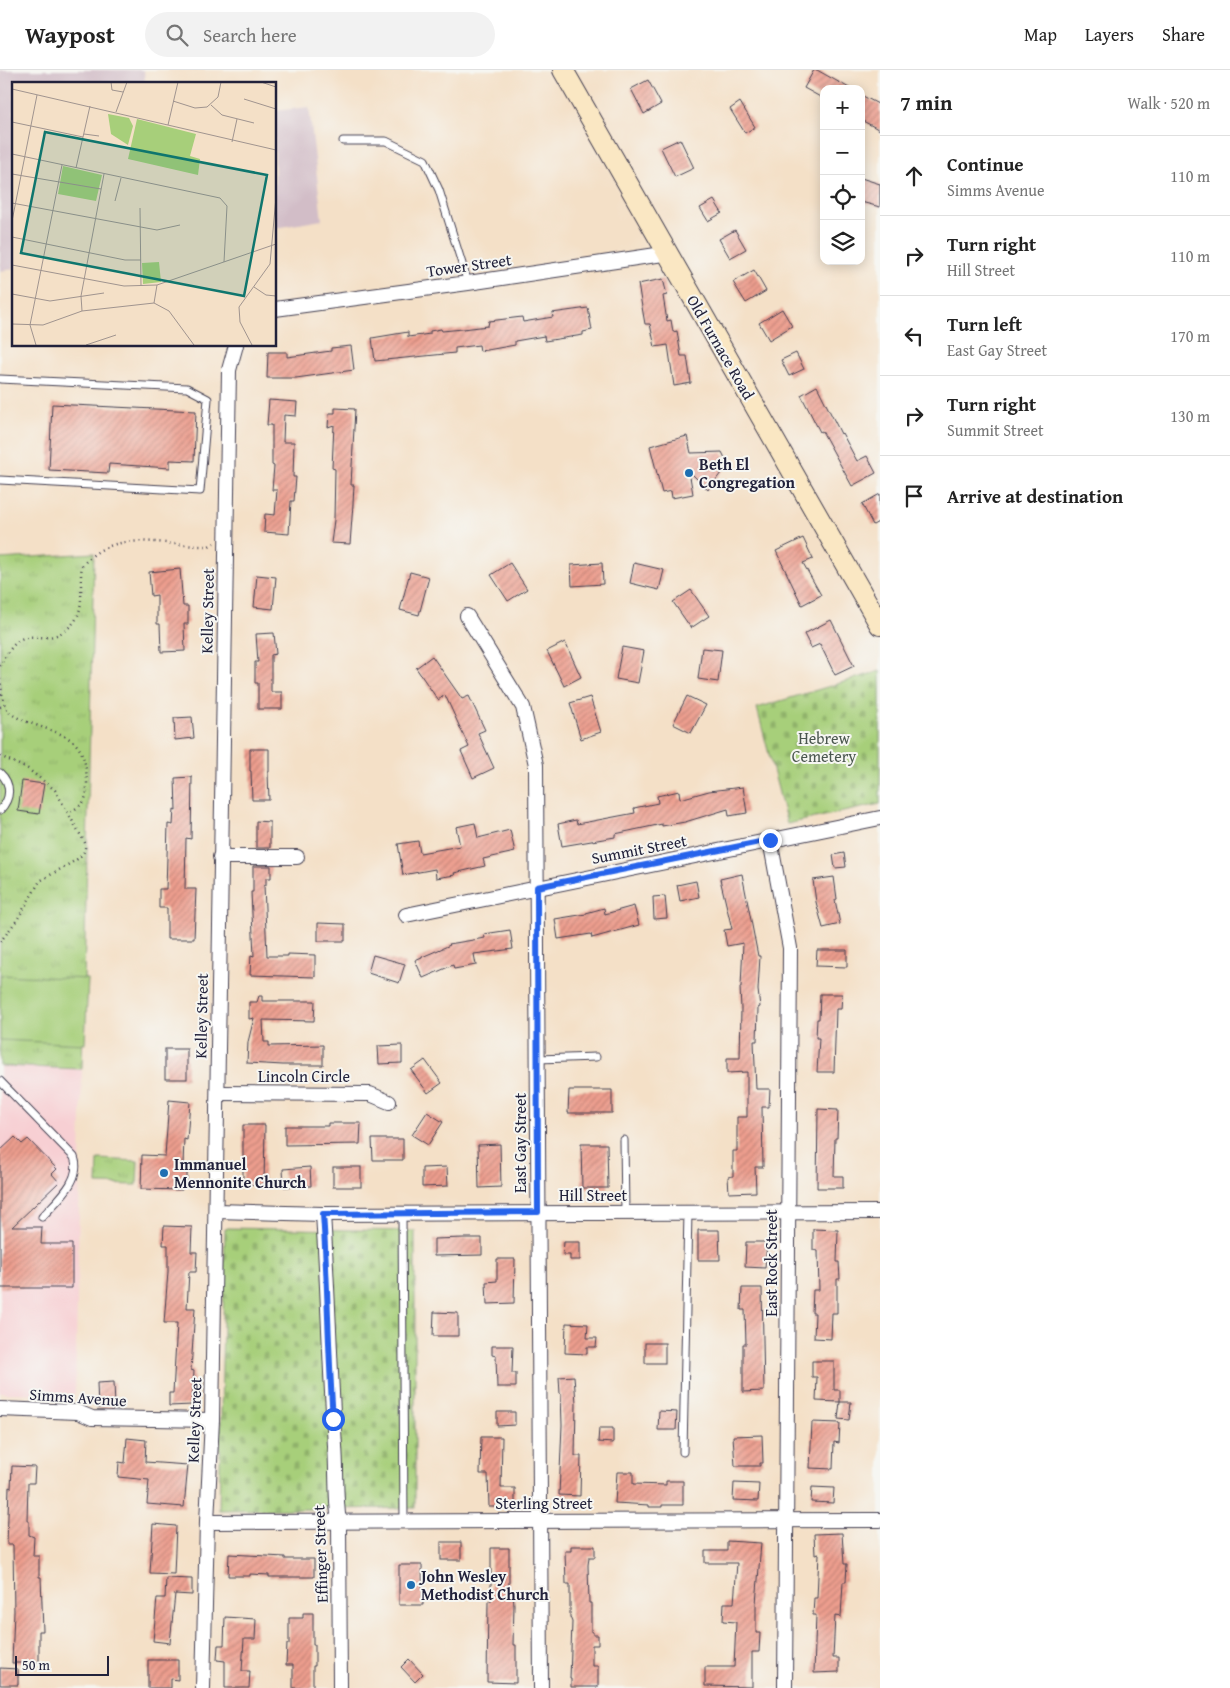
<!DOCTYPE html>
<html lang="en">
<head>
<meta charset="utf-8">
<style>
	body { margin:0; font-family:"Gentium Book Plus",serif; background:#f2f2f2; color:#222 }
	.controls { position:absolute; right:15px; top:15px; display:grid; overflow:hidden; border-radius:10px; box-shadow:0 2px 12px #0003 }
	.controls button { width:45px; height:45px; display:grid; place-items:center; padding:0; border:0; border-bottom:1px solid #e0e0e0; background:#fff; color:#222; font:25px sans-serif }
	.scale { position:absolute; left:15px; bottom:12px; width:94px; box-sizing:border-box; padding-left:5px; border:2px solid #22223b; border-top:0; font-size:14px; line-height:18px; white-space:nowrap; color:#22223b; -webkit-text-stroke:4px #f6f6f2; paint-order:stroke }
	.stop { position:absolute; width:15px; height:15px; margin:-11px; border:4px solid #2563eb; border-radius:50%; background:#fff }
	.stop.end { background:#2563eb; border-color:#fff; box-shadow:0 1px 5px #0008 }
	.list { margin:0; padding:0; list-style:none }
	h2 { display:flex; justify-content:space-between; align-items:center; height:65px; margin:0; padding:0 20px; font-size:21px }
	h2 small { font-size:16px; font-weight:400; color:#767676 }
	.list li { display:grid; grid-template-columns:32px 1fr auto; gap:15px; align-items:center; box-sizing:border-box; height:80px; padding:0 20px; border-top:1px solid #e0e0e0 }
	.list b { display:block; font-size:19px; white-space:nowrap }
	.list p { margin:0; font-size:16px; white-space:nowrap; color:#767676 }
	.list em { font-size:16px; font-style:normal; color:#767676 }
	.icon { flex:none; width:28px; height:28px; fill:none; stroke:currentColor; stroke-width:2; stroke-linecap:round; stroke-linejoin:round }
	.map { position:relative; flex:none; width:880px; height:1618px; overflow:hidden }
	header { display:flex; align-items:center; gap:30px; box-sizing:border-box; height:70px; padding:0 25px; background:#fff; border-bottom:1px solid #e0e0e0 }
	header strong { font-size:24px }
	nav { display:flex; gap:28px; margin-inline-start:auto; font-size:18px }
	.search { width:350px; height:45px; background:#f2f2f2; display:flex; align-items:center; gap:12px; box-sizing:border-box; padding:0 18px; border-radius:28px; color:#767676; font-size:19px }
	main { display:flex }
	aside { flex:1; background:#fff }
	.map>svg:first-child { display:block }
	.built { fill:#f7cfd3 }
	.industrial { fill:#d2bdc7 }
	.grass { fill:url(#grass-tufts); stroke:#64785a }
	.cemetery { fill:url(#cemetery-stones); stroke:#64785a }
	.garden { fill:#a7cf7a; stroke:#64785a }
	.building { fill:url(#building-hatch) }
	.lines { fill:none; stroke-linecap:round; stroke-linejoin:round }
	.lane-casing { stroke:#423e50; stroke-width:9 }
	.street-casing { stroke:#423e50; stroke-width:16 }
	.secondary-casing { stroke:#423e50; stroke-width:22 }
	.path { stroke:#423e50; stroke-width:2.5; stroke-dasharray:1 4; stroke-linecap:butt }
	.lane { stroke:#fff; stroke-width:7 }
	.street { stroke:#fff; stroke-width:14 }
	.secondary { stroke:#fae7c3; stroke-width:20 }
	.route { stroke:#2563eb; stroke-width:6 }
	.poi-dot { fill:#1f6fb2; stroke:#f6f6f2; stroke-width:2 }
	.labels { text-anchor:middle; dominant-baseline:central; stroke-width:4; stroke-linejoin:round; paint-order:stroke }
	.street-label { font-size:16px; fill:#22223b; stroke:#f6f6f2 }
	.poi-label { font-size:16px; font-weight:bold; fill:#22223b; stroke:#f6f6f2; text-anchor:start }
	.park-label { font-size:16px; fill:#4a564e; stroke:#f6f6f2 }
	.inset-road { fill:none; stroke:#a0948f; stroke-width:1 }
	.view { fill:#0f766e; fill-opacity:0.15; stroke:#0f766e; stroke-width:2.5 }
	.inset-edge { fill:none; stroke:#22223b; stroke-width:2.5 }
</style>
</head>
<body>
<header>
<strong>Waypost</strong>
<div class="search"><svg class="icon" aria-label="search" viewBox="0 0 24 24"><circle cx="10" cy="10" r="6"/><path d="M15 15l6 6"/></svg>Search here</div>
<nav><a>Map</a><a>Layers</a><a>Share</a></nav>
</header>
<main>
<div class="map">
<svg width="880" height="1618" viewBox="0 0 880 1618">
	<defs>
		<pattern id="grass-tufts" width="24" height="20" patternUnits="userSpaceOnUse" patternTransform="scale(1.25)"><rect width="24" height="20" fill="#a7cf7a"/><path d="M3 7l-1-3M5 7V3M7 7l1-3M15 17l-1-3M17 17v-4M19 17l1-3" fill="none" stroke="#8fb16a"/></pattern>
		<pattern id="cemetery-stones" width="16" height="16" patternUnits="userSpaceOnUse" patternTransform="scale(1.25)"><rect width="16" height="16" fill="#a7cf7a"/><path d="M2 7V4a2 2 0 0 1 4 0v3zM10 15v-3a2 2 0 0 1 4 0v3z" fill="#8fb16a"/></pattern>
		<pattern id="building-hatch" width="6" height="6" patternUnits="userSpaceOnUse" patternTransform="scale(1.25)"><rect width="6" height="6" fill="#ed9e8e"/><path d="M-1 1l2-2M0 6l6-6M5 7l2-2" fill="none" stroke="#c08075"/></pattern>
	</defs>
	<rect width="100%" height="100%" fill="#f6f6f2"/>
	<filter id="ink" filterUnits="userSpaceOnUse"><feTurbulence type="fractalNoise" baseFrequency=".02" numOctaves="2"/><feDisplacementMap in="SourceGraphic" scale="10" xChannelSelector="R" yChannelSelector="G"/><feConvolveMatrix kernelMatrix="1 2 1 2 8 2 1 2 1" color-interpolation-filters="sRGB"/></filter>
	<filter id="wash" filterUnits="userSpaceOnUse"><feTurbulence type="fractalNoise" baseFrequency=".0096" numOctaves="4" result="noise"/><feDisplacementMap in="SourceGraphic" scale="20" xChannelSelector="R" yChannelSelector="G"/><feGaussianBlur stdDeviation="1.12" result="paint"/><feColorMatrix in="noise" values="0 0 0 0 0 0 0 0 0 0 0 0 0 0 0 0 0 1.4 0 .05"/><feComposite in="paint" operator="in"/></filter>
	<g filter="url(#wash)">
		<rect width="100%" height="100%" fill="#f4e0c7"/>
		<path class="built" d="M0 996 82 999 75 1324 0 1323Z"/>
		<g class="industrial">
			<path d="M0 0H144L145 14H14V199L0 201Z"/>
			<path d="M309 37 322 150 275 158V41Z"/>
		</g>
		<g class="grass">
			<path d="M94 483 82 999 0 996V489Z"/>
			<path d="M98 1089 138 1091 137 1115 97 1114Z"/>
		</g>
		<g class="cemetery">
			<path d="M880 601V734L787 754 757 638Z"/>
			<path d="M225 1158 415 1161V1438L219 1440Z"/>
		</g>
		<path class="garden" d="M0 905 88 909 85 974 0 970Z"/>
		<g id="blocks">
			<g class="building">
				<path d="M814 0H817L851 19H824V29L804 18Z"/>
				<path d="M648 10 661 34 644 44 631 19Z"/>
				<path d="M861 25 880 35V60L861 50Z"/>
				<path d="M740 32 755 57 745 63 730 39Z"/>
				<path d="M680 69 694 98 675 107 661 78Z"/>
				<path d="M861 108 880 114V137L861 132Z"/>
				<path d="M714 130 722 143 708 151 700 138Z"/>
				<path d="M735 160 746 179 730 188 719 169Z"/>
				<path d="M754 200 766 221 746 233 733 212Z"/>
				<path d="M663 209 667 225 663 226 667 251 671 250 673 262 677 261 681 286H687L691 313 674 316 668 275 655 277 650 254H645L638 214Z"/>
				<path d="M588 238 592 260 583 262V265L545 271 544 266 515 271V275L493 279 480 281 479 275 455 278V283L375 291 372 268 408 262V267L430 264V261L441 259 442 261 463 259 488 256 489 251 522 247 523 252 553 247 552 243Z"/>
				<path d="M782 239 792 256 769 270 759 253Z"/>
				<path d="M351 276 354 300 296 308H267L268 282H287V287L331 281V278Z"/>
				<path d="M796 283 804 299 789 306 781 290Z"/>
				<path d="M817 316 841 364 842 363 857 391 867 386 876 403 852 416 822 361 820 362 801 325Z"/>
				<path d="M269 330 297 332 296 346 284 345 283 372H294L293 407H296L294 431H291L289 464 264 462 265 444 275 445 277 420H272L274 396 272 395V355H267Z"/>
				<path d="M52 334 196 341 194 391 170 390V398L109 394 108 403 49 400Z"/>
				<path d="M335 338 355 339 351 415H354L353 434 350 474 331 473 334 450 335 399 332 398 334 355 328 357 329 343H335Z"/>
				<path d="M687 366 691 383 722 382 728 394 708 420 689 401 693 424 672 428 671 421 662 423 650 376Z"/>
				<path d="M880 424V451L873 455 862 434Z"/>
				<path d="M803 468 813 489 803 493 821 525 802 535 776 481Z"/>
				<path d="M510 493 527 519 508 531 491 505Z"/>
				<path d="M602 493 603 514 572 516 571 495Z"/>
				<path d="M634 493 664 500 659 520 630 513Z"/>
				<path d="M180 499 183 536H188V554H184L185 581 161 582 160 554H157V525L151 526 149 502Z"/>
				<path d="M410 502 429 507 419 545 400 540Z"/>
				<path d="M257 505 276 507 273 539 254 537Z"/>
				<path d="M691 520 709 546 691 558 673 532Z"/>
				<path d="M831 550 854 596 835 605 820 574 811 578 804 564Z"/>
				<path d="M274 563 276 584 271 585V622H282V639H258V613H255V592H258L256 564Z"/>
				<path d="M565 572 581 607 564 616 547 581Z"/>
				<path d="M622 577 644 581 638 613 616 609Z"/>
				<path d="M702 578 722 580 718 612 698 609Z"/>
				<path d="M432 586 462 629 469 626 485 660 478 663 494 698 473 708 461 681 469 677 445 625 438 630 416 598Z"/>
				<path d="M687 626 706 635 691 663 673 654Z"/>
				<path d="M590 627 601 662 581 669 570 633Z"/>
				<path d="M192 647 194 668 175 670 174 648Z"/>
				<path d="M250 679H269V702H268L269 730H252L251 701H250Z"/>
				<path d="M192 707 191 769 186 768 185 819H196L194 869H167V838H159V819H166L168 754 173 755 174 739 176 740 175 708Z"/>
				<path d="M22 711 44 714 39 744 18 741Z"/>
				<path d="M743 717 747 743 729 746 728 739 685 752 662 756V754L615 764V767L562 776 558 754 576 750 577 754 635 743 634 738 658 733 657 726 679 721 680 729 709 721Z"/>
				<path d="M256 751 270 752V778H256Z"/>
				<path d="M475 753 478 768 510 760 515 782 483 789 485 796 454 803 455 805 436 808 435 799 403 805 398 774 418 771 420 783 460 776 456 757Z"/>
				<path d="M844 783 846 797 835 798 833 785Z"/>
				<path d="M253 796H271V808H266V815H264L267 886H288V884L315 885V907L250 905 251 885 254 886 251 822H253Z"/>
				<path d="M742 804 758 886H760L758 920 760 937 758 938 757 971H754L756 1019H770L769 1037H762L763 1097H755L756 1122 729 1123 728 1107 733 1106V1081H737V1047H747V1002L727 1003V988H740L741 939 740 917H741L743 873 727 876 724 860 732 859 720 809Z"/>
				<path d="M834 807 837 829 835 830 840 854 823 858 816 832 813 810Z"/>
				<path d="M696 811 699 827 680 831 677 815Z"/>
				<path d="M665 826 667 848 654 849 653 827Z"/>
				<path d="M634 836 639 855 592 868 591 864 558 869 555 849 586 844V843L604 838 605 844Z"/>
				<path d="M318 853 345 854V871H318Z"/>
				<path d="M510 860 513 879 474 884 476 895 454 899 453 895 423 908 415 890 450 875 449 874 485 868 484 864Z"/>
				<path d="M817 880H847V897L816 896Z"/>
				<path d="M373 885 405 894 399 913 368 903Z"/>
				<path d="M820 924H842L841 939H836L834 1002H817L819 968H816L817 949H819Z"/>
				<path d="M259 926H262V931H315L314 951 263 950 264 972H269V976L323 975V995H283L247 993 248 972 254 948 249 949V932H257Z"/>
				<path d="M402 975V993L379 994 378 976Z"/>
				<rect x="165" y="979" width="22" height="30"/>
				<path d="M425 990 442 1013 428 1023 411 1000Z"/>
				<path d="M569 1020H612V1043H568Z"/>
				<path d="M169 1030 190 1032 187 1070 184 1069 183 1094 187 1095V1111H182V1120L141 1119 142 1085 165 1086Z"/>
				<path d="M818 1039 838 1040 837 1068H835L834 1106H843V1118H817Z"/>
				<path d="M427 1042 443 1052 428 1075 412 1065Z"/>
				<path d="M328 1053H361L360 1074 285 1075V1056H328Z"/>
				<path d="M243 1055H265L264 1115 243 1114Z"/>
				<path d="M15 1067 22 1074 28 1069 57 1099 52 1104 59 1112 12 1157H42L41 1174H72V1218H0V1081Z"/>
				<path d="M372 1069H403V1090H373Z"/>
				<path d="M500 1074 501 1117 479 1118 478 1075Z"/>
				<path d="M581 1074H607L608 1118H582Z"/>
				<path d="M310 1097 311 1116 284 1117 283 1099Z"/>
				<rect x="333" y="1097" width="28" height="20"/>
				<path d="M447 1097 448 1116 422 1117V1098Z"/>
				<path d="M164 1156 192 1157 191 1182H197L196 1202H189L187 1238H195L191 1300 194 1301 192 1335 169 1336V1323H173L177 1253H164L168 1202V1175H163Z"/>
				<path d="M813 1159 838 1160 837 1192H839L840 1209H837V1243H832L831 1269 814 1268 815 1243H812L813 1220H819L818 1181 813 1180Z"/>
				<path d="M698 1160H719L720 1190H698Z"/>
				<path d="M464 1168H482V1185L434 1186V1169Z"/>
				<path d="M564 1172H580V1190H570V1185H563Z"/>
				<path d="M746 1172H767L765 1198 745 1197Z"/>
				<path d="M497 1189H515L514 1233 487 1234 486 1212 497 1211Z"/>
				<path d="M742 1218H762L764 1321 743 1322V1274H746L745 1240H741Z"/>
				<path d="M434 1242 458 1243V1266H433Z"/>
				<path d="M566 1253 588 1254 587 1268H597L596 1277H587V1284L565 1283Z"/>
				<rect x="645" y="1273" width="20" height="20"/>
				<path d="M492 1276H513L512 1303H516V1317H497L496 1286 492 1285Z"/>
				<path d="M812 1291H834V1320H840V1332L816 1331 817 1307H812Z"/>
				<path d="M574 1306 576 1333 575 1386H581L580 1426 559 1425 562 1355 561 1324H560L559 1307Z"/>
				<path d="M114 1312 115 1337 98 1338 97 1313Z"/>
				<path d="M840 1332H851L849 1350 838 1349Z"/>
				<path d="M659 1341 677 1342 676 1360H658Z"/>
				<path d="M497 1342H515V1355L497 1356Z"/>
				<path d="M812 1352 840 1353 839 1373 834 1372 833 1399 810 1398Z"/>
				<path d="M599 1358H613V1373L598 1372Z"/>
				<path d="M762 1365 763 1393H760V1396H735L733 1366Z"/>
				<path d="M481 1367H502L501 1418H515V1437H489L488 1404H480Z"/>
				<path d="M127 1368 146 1370 145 1392 188 1395 184 1437 147 1434 149 1410 118 1407 119 1392 125 1393Z"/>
				<path d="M12 1396 35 1397 34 1413H28L27 1451H29V1465L34 1467 33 1486H39V1507H41L43 1561H39V1593H12L14 1542 13 1475H7L9 1417 11 1418Z"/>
				<path d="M617 1402H633V1414L666 1415V1411H683V1435H662V1437H649V1435L615 1433Z"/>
				<path d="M734 1413 759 1414 758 1431 733 1430Z"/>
				<path d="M812 1417 834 1418 833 1433 811 1432Z"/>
				<path d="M153 1454 176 1456 174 1504 150 1503Z"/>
				<path d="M842 1463 844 1494H847L846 1512H843L841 1547 835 1546 833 1588H839V1602L814 1603 816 1545H813L814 1528H817L819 1484 815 1485 814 1464Z"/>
				<path d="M727 1471 761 1473 756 1534V1563H760L759 1582H752V1617L705 1616V1597H734L736 1552 723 1551 724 1533H734L737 1493H705V1481H727Z"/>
				<rect x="441" y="1472" width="20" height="18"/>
				<path d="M571 1476H595V1487H589L588 1495 589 1533H591V1562H593V1565H598V1575H592V1596H598V1617H571V1609H570L572 1552 570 1547V1514H566L565 1481H571Z"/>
				<path d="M491 1478H509V1521H513L514 1535 513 1575H516V1613L487 1612 488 1531H491Z"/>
				<path d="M229 1484 285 1487V1489H314V1507H269V1505L250 1504V1506H228Z"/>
				<path d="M399 1495H422L423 1535H399Z"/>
				<path d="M166 1508 192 1509V1525L175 1524 170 1573 153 1571 157 1528H165Z"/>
				<path d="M303 1543H313V1575H315V1596H313V1618H293V1595H286L287 1574H289V1548H303Z"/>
				<path d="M225 1547 256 1549 255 1569H244L242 1601H250L249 1618H225V1591L217 1590 218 1575H224Z"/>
				<path d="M409 1589 423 1604 415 1612 401 1597Z"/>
				<path d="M148 1590H178V1610L171 1609V1618H148Z"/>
				<path d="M0 1598 18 1599V1615H0Z"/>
			</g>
		</g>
	</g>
	<g filter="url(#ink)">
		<use href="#blocks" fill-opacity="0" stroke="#423e50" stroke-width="1"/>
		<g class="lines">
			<g class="lane-casing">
				<g id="lane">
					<path d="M343 71H386L425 90 439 120 468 213"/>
					<path d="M0 309 187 318 208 329 200 421 0 410"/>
					<path d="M0 703C12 714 11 729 0 740"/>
					<path d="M538 989 596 987"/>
					<path d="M0 1011 74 1087C83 1110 56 1131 42 1147"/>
					<path d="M624 1070 625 1142"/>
					<path d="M402 1144 404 1452"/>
					<path d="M683 1382 688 1142"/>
				</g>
			</g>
			<g class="street-casing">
				<g id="street">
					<path d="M275 239 468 213 663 184 667 182"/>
					<path d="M467 546 523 637 536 695 541 1618"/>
					<path d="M770 770 790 878 785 1618"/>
					<path d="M220 787H297"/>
					<path d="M406 845 880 748"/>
					<path d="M218 1023 370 1024 389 1032"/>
					<path d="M216 1141 323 1144 880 1142"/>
					<path d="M323 1144C328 1221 330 1298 335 1376 337 1401 335 1426 339 1452L340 1618"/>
					<path d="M0 1339 78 1342 92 1348 212 1350"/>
					<path d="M207 1452 880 1450"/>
					<path d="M203 1618 207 1452 212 1350 229 300 236 275"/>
				</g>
			</g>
			<g class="secondary-casing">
				<path id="secondary" d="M563 0 880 555"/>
			</g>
			<g class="path">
				<path d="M0 596C5 587 12 574 21 569 29 565 39 568 48 567 60 566 73 557 78 545 84 530 79 512 82 496 112 459 157 474 198 476H209L214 473"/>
				<path d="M0 609C2 619 2 635 9 642 16 648 25 651 33 654 70 667 86 669 87 714 87 732 83 735 68 743"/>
				<path d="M0 637 5 636"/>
				<path d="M0 686 28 699 55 720 85 773C86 781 83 785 76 790L40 811 17 850 0 872"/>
			</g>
			<use href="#lane" class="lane"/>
			<use href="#street" class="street"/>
			<use href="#secondary" class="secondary"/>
		</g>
	</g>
	<g class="lines" filter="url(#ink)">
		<path class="route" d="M333 1349C328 1281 328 1212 323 1144L538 1142 537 817 770 770"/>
	</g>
	<g class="poi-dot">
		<circle cx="689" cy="403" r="5"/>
		<circle cx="164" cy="1103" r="5"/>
		<circle cx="411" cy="1515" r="5"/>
	</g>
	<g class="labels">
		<g class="street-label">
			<text transform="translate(469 195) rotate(-8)">Tower Street</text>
			<text transform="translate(721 277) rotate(60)">Old Furnace Road</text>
			<text transform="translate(207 541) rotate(-89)">Kelley Street</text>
			<text transform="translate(639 779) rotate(-11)">Summit Street</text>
			<text transform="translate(201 946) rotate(-89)">Kelley Street</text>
			<text x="304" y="1006">Lincoln Circle</text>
			<text transform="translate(520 1073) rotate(-90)">East Gay Street</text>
			<text x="593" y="1125">Hill Street</text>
			<text transform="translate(771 1193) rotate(-90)">East Rock Street</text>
			<text transform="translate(78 1327) rotate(4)">Simms Avenue</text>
			<text transform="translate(194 1350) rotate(-88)">Kelley Street</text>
			<text x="544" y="1433">Sterling Street</text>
			<text transform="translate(320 1484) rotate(-92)">Effinger Street</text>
		</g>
		<g class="poi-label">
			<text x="699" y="394">Beth El<tspan x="699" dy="18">Congregation</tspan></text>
			<text x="174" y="1094">Immanuel<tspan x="174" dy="18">Mennonite Church</tspan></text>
			<text x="421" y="1506">John Wesley<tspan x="421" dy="18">Methodist Church</tspan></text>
		</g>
		<g class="park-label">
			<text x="824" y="668">Hebrew<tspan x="824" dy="18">Cemetery</tspan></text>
		</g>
	</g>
	<g transform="translate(12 12)">
		<rect width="264" height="264" fill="#f4e0c7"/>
		<path d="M125 37 184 52 178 74 188 77 186 93 116 77Z" fill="#a7cf7a"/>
		<path d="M51 84 90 93 84 119 46 112ZM147 180 149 200 131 202 130 181Z" fill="#a7cf7a"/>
		<path d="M96 32 117 36 121 44 116 63 99 52Z" fill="#a7cf7a"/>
		<path class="inset-road" d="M99 0 100 8 111 10M249 0 264 5M0 7 264 68M232 17 264 27M161 19 183 26 195 25 206 15 209 0M199 23 210 33 242 41M104 30 115 0M0 40 71 55M156 43 166 0M72 52 87 54M220 60 225 37M0 72 208 116 215 124 212 180M64 86 78 24M0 92 89 107M103 119 109 96M0 121 145 148 168 143M128 126 129 204M0 139 25 13M0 155 113 178H129M0 183 112 204 145 203M242 205 254 213 264 214M0 212 38 219 92 211M142 221 145 203 264 162M70 229 69 214 92 92M0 242 31 243 70 229 142 221 157 229 182 263M18 243 50 83M18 243 24 263M74 263 104 253M240 263 228 240 227 225 258 182 264 115"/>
		<path class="view" d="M33 50 255 93 232 214 9 171Z"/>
		<rect width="264" height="264" class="inset-edge"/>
	</g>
</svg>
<div class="controls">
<button>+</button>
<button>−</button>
<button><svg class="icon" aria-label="locate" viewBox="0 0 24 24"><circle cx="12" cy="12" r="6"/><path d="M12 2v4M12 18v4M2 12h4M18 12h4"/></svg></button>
<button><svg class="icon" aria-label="layers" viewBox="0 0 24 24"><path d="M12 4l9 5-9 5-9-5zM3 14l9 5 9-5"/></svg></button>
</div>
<div class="scale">50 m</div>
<div class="stop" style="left:333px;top:1349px"></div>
<div class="stop end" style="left:770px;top:770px"></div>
</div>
<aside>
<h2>7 min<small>Walk · 520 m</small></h2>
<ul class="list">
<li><svg class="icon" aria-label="ahead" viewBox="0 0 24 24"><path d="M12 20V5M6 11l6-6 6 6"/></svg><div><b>Continue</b><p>Simms Avenue</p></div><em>110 m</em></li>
<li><svg class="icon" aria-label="right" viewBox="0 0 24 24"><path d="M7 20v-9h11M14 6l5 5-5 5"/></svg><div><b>Turn right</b><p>Hill Street</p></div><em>110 m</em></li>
<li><svg class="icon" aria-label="left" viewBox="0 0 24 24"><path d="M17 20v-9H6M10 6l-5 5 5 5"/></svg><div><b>Turn left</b><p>East Gay Street</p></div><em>170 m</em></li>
<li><svg class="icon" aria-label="right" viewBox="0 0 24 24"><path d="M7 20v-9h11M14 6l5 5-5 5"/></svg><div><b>Turn right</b><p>Summit Street</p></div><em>130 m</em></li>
<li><svg class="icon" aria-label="arrive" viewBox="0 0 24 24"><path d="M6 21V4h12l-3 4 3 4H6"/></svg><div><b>Arrive at destination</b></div></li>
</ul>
</aside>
</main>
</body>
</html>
